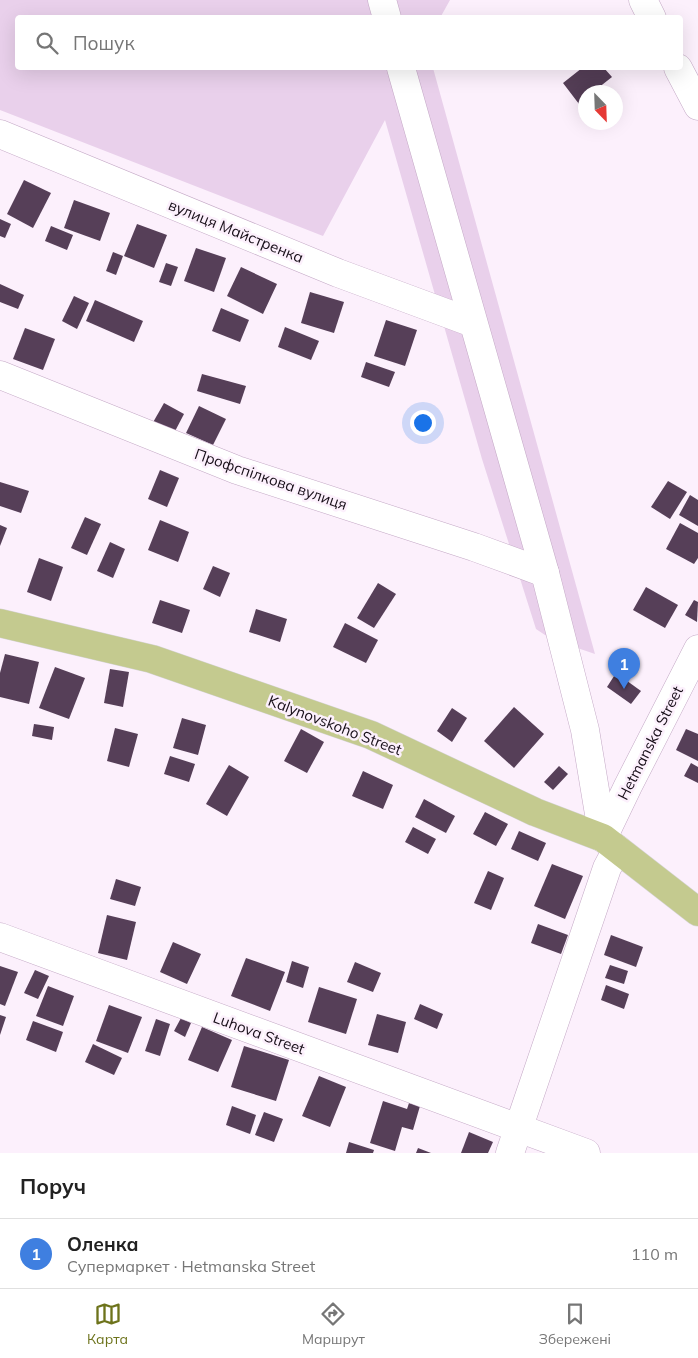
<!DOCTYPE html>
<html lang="uk">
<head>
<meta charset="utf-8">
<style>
	body { margin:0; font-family:Mulish,sans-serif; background:#f2f2f2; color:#222 }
	.compass { position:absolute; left:578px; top:85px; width:45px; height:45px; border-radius:50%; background:#fff; box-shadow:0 5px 20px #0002; rotate:157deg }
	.you { position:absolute; left:422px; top:422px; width:18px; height:18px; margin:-12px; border:4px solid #fff; border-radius:50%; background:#1a73e8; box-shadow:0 0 0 8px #1a73e833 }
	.badge { display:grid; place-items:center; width:32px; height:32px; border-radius:50%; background:#6d731b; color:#fff; font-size:16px; font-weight:700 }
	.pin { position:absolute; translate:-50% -41px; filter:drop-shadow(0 1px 2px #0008) }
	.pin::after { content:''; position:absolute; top:26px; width:18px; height:15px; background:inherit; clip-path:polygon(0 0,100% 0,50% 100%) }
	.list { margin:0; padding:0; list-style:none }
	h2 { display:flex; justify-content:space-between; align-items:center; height:65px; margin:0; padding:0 20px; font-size:21px }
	h2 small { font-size:16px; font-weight:400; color:#767676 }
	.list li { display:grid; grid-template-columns:32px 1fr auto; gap:15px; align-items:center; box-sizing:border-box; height:70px; padding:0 20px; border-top:1px solid #e0e0e0 }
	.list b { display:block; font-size:19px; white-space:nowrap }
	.list p { margin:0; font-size:16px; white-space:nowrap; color:#767676 }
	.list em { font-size:16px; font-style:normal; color:#767676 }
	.icon { flex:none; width:28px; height:28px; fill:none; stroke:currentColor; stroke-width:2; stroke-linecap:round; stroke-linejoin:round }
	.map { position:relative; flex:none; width:698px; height:1153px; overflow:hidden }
	.search { position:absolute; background:#fff; box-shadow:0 5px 20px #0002; left:15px; right:15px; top:15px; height:55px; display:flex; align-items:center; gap:12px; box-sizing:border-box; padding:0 18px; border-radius:5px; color:#767676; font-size:19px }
	.sheet { height:135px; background:#fff }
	nav { display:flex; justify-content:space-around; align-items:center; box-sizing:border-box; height:70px; border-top:1px solid #e0e0e0; background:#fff; font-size:14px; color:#767676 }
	nav a { display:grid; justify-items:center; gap:2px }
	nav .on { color:#6d731b }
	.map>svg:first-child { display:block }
	.green { fill:#e9d0eb }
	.building { fill:#563f58 }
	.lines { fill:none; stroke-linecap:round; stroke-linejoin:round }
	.minor-casing { stroke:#c4a9c6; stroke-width:29 }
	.major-casing { stroke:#d5d4d5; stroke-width:29 }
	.minor { stroke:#fff; stroke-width:28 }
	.major { stroke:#c4ca8f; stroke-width:28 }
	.labels { text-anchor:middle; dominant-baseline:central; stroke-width:5; stroke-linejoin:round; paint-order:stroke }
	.street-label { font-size:15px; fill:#170e18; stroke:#fcf0fc }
</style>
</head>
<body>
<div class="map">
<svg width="698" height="1153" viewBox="0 0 698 1153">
	<rect width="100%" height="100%" fill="#fcf0fc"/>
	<path class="green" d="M0 0H450L440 18H18V68H433L595 654 551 639 536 629 482 459 385 120 323 236 0 110Z"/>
	<g class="building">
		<path d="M582 68H604L612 77 593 92H586V98L579 104 563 83Z"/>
		<path d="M24 180 51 193 33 228 7 214Z"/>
		<path d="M74 200 110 213 100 241 64 228Z"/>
		<path d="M0 219 11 224 5 238 0 236Z"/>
		<path d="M137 224 167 235 154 268 124 256Z"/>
		<path d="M51 226 73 235 67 250 45 241Z"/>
		<path d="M196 248 226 258 214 292 184 281Z"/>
		<path d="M113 252 123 256 116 275 106 271Z"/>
		<path d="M166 263 178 267 171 286 159 282Z"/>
		<path d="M241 267 277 284 263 314 227 296Z"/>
		<path d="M0 284 24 295 18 309 0 302Z"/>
		<path d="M310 292 344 302 334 333 301 323Z"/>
		<path d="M74 296 89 303 77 329 62 321Z"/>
		<path d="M95 300 143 321 134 342 86 321Z"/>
		<path d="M221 308 249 320 240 342 212 331Z"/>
		<path d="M386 320 417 330 405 366 374 356Z"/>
		<path d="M285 327 319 341 311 360 278 347Z"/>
		<path d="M25 328 55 339 43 370 13 359Z"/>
		<path d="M366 362 395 372 389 387 361 377Z"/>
		<path d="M202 374 246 386 240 404 197 391Z"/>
		<path d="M164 403 184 414 172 437 151 426Z"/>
		<path d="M199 406 226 419 213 445 186 433Z"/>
		<path d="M160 470 179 478 167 507 148 499Z"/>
		<path d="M668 481 687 492 670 519 651 507Z"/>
		<path d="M0 482 29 491 21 513 0 506Z"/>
		<path d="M690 495 698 500V526L679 515Z"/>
		<path d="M85 517 101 524 87 555 71 548Z"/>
		<path d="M160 520 189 532 178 562 148 550Z"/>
		<path d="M680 523 698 533V558L694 564 666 549Z"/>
		<path d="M0 525 7 528 0 546Z"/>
		<path d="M110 542 125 549 113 578 97 571Z"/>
		<path d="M39 558 63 567 51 601 27 592Z"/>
		<path d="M213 566 230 573 220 597 203 589Z"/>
		<path d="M378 583 396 594 374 628 357 618Z"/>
		<path d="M646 587 678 605 665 628 633 610Z"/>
		<path d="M160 600 190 610 182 633 152 623Z"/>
		<path d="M694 600 698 602 697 622 685 615Z"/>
		<path d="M256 609 287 619 280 642 249 632Z"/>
		<path d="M345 623 378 640 366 663 333 647Z"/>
		<path d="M5 654 39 662 29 704 0 697V673Z"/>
		<path d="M55 667 85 678 69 719 39 708Z"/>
		<path d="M110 669 129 672 123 707 104 703Z"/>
		<path d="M616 673 641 691 631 704 607 687Z"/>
		<path d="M514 707 544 734 514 768 484 741Z"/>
		<path d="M452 708 467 718 452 742 437 731Z"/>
		<path d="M182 718 206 725 198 755 173 748Z"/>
		<path d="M34 724 54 727 52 740 32 736Z"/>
		<path d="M115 728 138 734 129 767 107 761Z"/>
		<path d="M301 729 324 742 307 773 284 761Z"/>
		<path d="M686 729 698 734V761L676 750Z"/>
		<path d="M170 756 195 764 189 782 164 774Z"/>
		<path d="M691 763 698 767V783L684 776Z"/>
		<path d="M229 765 249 777 227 816 206 804Z"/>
		<path d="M559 766 568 774 553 790 544 782Z"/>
		<path d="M363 771 393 785 383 809 352 796Z"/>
		<path d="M424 799 455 816 446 833 415 817Z"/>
		<path d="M485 812 508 824 496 846 473 834Z"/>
		<path d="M413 827 436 839 428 854 405 842Z"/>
		<path d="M519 831 546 843 538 861 511 849Z"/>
		<path d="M552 864 583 876 565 919 534 906Z"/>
		<path d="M488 871 504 878 491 910 474 903Z"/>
		<path d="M116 879 141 887 135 906 110 899Z"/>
		<path d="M107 915 136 922 127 960 98 953Z"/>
		<path d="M538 924 568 935 561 954 531 943Z"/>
		<path d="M611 935 643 947 636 967 604 955Z"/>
		<path d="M173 942 201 954 187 984 160 972Z"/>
		<path d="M246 958 285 972 270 1011 231 996Z"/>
		<path d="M292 961 309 967 303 988 286 982Z"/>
		<path d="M355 962 381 973 373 992 347 982Z"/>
		<path d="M610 965 628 971 624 984 605 978Z"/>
		<path d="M0 966 18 972 5 1006 0 1004Z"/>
		<path d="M35 970 49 976 38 999 24 993Z"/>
		<path d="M606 985 629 994 624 1009 601 1000Z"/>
		<path d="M48 986 74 996 63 1026 36 1016Z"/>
		<path d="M319 987 357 999 346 1034 308 1022Z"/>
		<path d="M420 1004 443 1014 437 1029 414 1019Z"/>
		<path d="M109 1005 142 1017 128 1053 96 1041Z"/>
		<path d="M377 1014 406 1022 398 1053 368 1045Z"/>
		<path d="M0 1015 6 1017 0 1035Z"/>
		<path d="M181 1018 191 1023 185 1037 174 1031Z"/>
		<path d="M156 1019 170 1024 160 1056 145 1051Z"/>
		<path d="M33 1021 63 1032 56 1052 26 1040Z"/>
		<path d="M202 1027 232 1040 218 1072 188 1060Z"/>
		<path d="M93 1044 122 1058 114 1075 85 1062Z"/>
		<path d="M244 1046 289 1060 276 1101 231 1087Z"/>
		<path d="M319 1076 346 1087 330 1127 302 1116Z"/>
		<path d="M383 1101 407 1109 409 1103 420 1106 413 1130 402 1127 395 1151 370 1143Z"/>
		<path d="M232 1106 256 1115 250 1134 226 1125Z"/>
		<path d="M264 1112 283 1119 274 1142 255 1135Z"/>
		<path d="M469 1132 493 1142 488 1153H461Z"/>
		<path d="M349 1142 374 1150 373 1153H346Z"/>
		<path d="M418 1148 431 1153H416Z"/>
	</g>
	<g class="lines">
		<g class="minor-casing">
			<g id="minor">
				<path d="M382 0 387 18"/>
				<path d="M643 0 652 18"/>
				<path d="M401 68 545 573 585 730 603 838"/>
				<path d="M678 68 698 106"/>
				<path d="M0 134 338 273 473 323"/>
				<path d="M0 375 237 470 474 547 545 573"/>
				<path d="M603 838 628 786 698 649"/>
				<path d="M0 937 586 1153"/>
				<path d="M510 1153 607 868 617 849"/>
			</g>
		</g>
		<g class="major-casing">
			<path id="major" d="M0 623 152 659 371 735 535 812 603 838 698 912"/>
		</g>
		<use href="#minor" class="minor"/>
		<use href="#major" class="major"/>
	</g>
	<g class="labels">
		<g class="street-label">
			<text transform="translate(236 231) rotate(22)">вулиця Майстренка</text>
			<text transform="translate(271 479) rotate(19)">Профспілкова вулиця</text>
			<text transform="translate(335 725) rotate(21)">Kalynovskoho Street</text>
			<text transform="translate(650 743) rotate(-63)">Hetmanska Street</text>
			<text transform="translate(259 1033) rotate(20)">Luhova Street</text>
		</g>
	</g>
</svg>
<svg class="compass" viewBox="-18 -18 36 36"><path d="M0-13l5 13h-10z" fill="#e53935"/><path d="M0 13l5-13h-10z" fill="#767676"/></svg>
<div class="you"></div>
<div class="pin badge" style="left:624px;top:689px;background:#3f7fe0">1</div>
<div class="search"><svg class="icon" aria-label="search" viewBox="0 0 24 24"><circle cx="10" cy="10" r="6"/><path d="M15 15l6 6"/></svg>Пошук</div>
</div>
<section class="sheet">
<h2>Поруч<small></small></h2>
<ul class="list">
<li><span class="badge" style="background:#3f7fe0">1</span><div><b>Оленка</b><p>Супермаркет · Hetmanska Street</p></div><em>110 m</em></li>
</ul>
</section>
<nav>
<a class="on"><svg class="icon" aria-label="map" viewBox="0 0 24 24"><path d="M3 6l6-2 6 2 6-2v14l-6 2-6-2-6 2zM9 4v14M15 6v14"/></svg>Карта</a>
<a><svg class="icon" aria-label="directions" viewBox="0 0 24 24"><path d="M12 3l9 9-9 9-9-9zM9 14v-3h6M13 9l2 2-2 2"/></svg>Маршрут</a>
<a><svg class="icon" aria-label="saved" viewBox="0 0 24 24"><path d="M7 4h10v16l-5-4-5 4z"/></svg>Збережені</a>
</nav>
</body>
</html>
